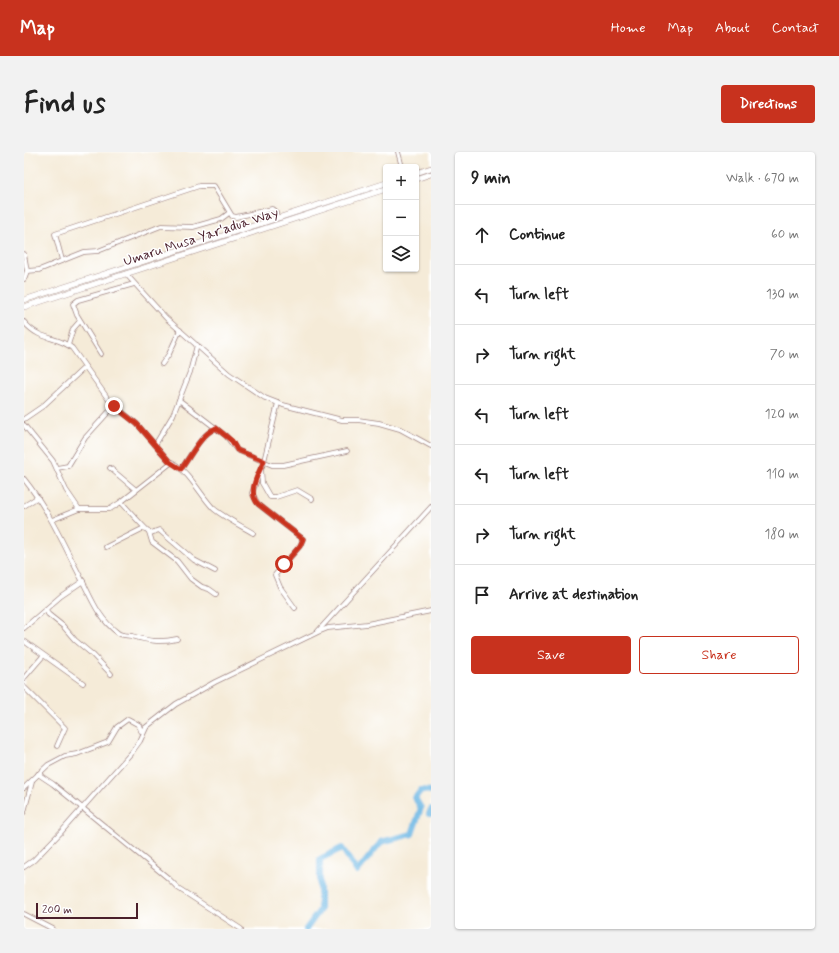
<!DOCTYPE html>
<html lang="en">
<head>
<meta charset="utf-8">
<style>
	body { margin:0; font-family:Mynerve,sans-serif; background:#f2f2f2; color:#222 }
	.controls { position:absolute; right:12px; top:12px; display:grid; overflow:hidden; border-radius:4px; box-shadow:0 1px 3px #0004 }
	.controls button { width:36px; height:36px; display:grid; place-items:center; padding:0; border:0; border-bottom:1px solid #e0e0e0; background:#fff; color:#222; font:20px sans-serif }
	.scale { position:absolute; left:12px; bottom:10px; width:102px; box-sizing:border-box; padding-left:4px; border:2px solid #4a1f2b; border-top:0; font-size:11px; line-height:14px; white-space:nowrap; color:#4a1f2b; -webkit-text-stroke:3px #fff; paint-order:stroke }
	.stop { position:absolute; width:12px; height:12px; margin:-9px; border:3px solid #c8321e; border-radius:50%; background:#fff }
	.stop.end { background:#c8321e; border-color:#fff; box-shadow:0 1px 4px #0008 }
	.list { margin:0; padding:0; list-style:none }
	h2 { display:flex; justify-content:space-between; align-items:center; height:52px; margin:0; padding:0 16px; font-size:17px }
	h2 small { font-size:13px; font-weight:400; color:#767676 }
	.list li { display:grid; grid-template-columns:26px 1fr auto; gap:12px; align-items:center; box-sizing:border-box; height:60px; padding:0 16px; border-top:1px solid #e0e0e0 }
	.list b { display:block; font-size:15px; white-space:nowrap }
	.list em { font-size:13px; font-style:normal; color:#767676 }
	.actions { display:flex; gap:8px; padding:12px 16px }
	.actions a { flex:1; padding:9px 0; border:1px solid #c8321e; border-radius:4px; text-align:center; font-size:14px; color:#c8321e }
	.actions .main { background:#c8321e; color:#fff }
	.icon { flex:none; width:22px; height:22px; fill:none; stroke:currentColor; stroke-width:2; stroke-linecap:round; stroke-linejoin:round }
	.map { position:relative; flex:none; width:407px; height:777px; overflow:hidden; border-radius:4px }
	header { display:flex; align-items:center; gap:24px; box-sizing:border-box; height:56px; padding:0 20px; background:#c8321e; color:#fff }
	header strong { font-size:19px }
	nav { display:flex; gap:22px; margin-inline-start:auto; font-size:14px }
	.intro { display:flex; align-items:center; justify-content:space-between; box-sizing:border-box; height:96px; padding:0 24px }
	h1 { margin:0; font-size:28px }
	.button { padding:10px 18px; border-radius:4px; background:#c8321e; color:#fff; font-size:14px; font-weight:700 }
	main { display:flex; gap:24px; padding:0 24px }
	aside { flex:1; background:#fff; border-radius:4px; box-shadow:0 1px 3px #0004 }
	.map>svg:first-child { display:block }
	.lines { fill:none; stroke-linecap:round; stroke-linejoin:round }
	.river { stroke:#6ab6e3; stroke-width:6 }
	.minor-casing { stroke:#a08582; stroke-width:5.5 }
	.major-casing { stroke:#a08582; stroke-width:6 }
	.minor { stroke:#fff; stroke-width:4 }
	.major { stroke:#fff; stroke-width:5 }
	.route { stroke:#c8321e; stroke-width:5 }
	.labels { text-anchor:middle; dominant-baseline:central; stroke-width:3; stroke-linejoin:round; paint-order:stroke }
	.street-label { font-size:14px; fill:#4a1f2b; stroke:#fff }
</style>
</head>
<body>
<header>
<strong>Map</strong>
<nav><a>Home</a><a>Map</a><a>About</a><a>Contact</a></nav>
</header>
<div class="intro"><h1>Find us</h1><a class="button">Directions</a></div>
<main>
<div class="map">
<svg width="407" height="777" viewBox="0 0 407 777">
	<rect width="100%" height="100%" fill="#fff"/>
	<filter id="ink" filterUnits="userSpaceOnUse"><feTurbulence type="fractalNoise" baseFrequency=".025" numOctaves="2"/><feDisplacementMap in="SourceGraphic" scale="8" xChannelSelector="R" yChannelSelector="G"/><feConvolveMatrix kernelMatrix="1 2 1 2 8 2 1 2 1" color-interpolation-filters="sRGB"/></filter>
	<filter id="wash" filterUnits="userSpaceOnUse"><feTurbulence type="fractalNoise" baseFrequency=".012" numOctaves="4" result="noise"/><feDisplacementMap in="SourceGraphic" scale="16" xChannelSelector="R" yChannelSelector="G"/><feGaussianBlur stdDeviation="0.9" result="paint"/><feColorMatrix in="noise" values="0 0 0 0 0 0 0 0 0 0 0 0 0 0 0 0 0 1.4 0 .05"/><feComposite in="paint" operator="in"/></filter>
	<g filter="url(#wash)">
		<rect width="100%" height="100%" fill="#f5ebd8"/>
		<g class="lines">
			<g class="river">
				<path d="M407 657 405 662H407"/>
				<path d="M282 777 296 758V707L318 696 333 720 357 690 388 682 397 656 391 646 397 638 407 639"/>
			</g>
		</g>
	</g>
	<g filter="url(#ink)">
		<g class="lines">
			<g class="minor-casing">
				<g id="minor">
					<path d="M374 0 378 15"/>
					<path d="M0 102 3 119 0 127"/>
					<path d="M38 108 31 82 175 34H190L208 64 212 65 248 57 252 60 253 66"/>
					<path d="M3 119 15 118 60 100 74 99 137 74 169 75 197 67 205 61"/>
					<path d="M102 122 142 166 205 222 241 246 259 253 318 268H334L355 271 376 277 407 294"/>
					<path d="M0 170C17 190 32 183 48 196L87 251 113 272 146 310"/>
					<path d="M44 193 49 177 56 169"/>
					<path d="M77 202 53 163 49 152 54 148 110 132"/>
					<path d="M138 212 145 202 156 178"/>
					<path d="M155 248 202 284 213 298 248 313H259L323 299"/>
					<path d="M254 251 240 309 228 341 234 352 279 387 276 394 251 423 256 435 271 456"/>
					<path d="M0 267 19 254 61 215"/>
					<path d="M0 273 29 309 42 338 55 357"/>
					<path d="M131 293 149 263 166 220 173 193"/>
					<path d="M33 316 44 314 61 286 90 254"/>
					<path d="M86 316 112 338"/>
					<path d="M237 316 238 331 246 345H252L273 338 288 347"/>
					<path d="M157 317C167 304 176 283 192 276"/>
					<path d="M0 327C25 358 40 394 58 428 68 448 75 467 94 481 98 484 103 483 108 484 124 489 136 491 153 487"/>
					<path d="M97 350 148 310C166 321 175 341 189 356 196 363 219 375 229 381"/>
					<path d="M0 354 14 345"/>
					<path d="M28 368 55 357H86L97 350C103 356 122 379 127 381L135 378 170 408 191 419"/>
					<path d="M125 380 128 390 153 409 167 427 178 435 185 437 192 442"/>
					<path d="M82 395 120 376"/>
					<path d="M22 457 24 462 39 474 51 488 69 503 87 522"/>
					<path d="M0 476 37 444 59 429"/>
					<path d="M294 479 407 355"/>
					<path d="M0 489 59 531"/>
					<path d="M0 526 19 504"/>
					<path d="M0 535 41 576 33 594"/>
					<path d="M14 622 29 632 144 726 154 736 217 777"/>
					<path d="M0 636 24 613 41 604 53 602 84 590 93 575 104 567 115 573 117 579 152 552 191 530 294 480 304 476 343 472 407 459"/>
					<path d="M0 660 8 630"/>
					<path d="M0 715 10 708 38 679 108 600 116 589 122 576"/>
					<path d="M0 762 29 777"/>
				</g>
			</g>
			<g class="major-casing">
				<g id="major">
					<path d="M392 21 407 16"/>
					<path d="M392 27 407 22"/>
					<path d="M0 148 362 31"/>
					<path d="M0 155 362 37"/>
				</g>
			</g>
			<use href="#minor" class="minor"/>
			<use href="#major" class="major"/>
		</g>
	</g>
	<g class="lines" filter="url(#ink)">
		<path class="route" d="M90 254 113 272 146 310 157 317C167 304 176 283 192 276L208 289 213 298 240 309C234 322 223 340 234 352L279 387 276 394 260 412"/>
	</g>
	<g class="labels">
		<g class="street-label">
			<text transform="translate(177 85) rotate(-18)">Umaru Musa Yar'adua Way</text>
		</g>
	</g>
</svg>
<div class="controls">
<button>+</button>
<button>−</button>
<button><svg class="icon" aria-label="layers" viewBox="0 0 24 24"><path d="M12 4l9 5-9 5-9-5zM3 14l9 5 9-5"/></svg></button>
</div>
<div class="scale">200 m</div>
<div class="stop" style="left:260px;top:412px"></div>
<div class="stop end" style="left:90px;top:254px"></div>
</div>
<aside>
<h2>9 min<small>Walk · 670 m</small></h2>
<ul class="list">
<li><svg class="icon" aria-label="ahead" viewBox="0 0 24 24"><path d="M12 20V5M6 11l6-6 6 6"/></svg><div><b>Continue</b></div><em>60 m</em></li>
<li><svg class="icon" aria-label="left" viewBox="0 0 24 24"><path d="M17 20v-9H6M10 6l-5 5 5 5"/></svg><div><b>Turn left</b></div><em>130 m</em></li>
<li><svg class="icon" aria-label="right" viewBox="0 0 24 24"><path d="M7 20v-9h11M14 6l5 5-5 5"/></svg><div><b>Turn right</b></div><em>70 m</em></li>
<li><svg class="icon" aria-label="left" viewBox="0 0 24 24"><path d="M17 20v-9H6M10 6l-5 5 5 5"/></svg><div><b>Turn left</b></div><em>120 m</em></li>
<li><svg class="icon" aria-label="left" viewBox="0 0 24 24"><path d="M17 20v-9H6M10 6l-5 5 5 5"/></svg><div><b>Turn left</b></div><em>110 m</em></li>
<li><svg class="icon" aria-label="right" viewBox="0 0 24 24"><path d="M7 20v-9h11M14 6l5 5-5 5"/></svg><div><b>Turn right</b></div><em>180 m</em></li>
<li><svg class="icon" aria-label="arrive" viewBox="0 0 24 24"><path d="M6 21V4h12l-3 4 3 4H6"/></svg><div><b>Arrive at destination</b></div></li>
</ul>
<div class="actions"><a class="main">Save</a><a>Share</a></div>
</aside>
</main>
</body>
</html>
